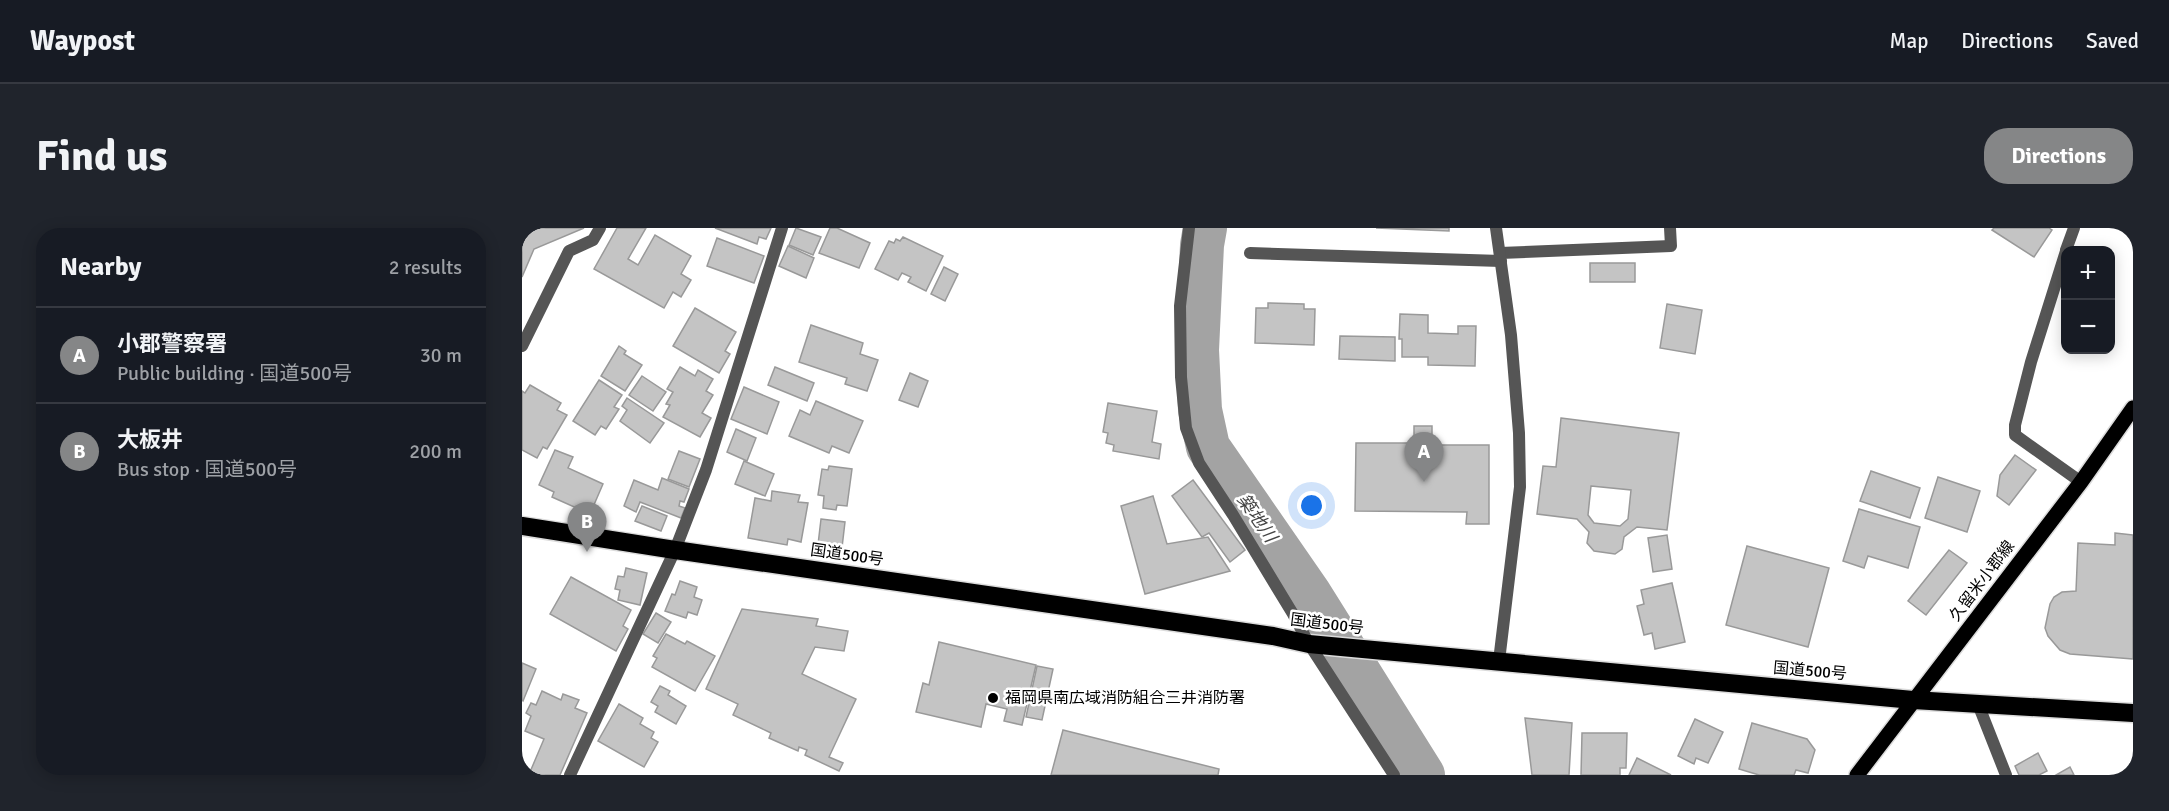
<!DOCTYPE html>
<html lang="en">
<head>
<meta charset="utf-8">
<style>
	body { margin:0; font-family:Signika,"Noto Sans JP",sans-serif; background:#20242c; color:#f1f3f6 }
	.controls { position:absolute; right:18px; top:18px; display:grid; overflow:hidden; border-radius:12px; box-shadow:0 3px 15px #0003 }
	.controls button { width:54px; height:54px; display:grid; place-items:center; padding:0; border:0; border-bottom:2px solid #363941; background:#171b24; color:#f1f3f6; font:30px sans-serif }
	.you { position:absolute; left:790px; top:278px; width:21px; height:21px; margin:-15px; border:4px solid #fff; border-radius:50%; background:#1a73e8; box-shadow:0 0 0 9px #1a73e833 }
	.badge { display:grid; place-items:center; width:39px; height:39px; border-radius:50%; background:#858687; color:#fff; font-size:20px; font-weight:700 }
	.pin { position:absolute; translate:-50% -50px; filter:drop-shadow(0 2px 3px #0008) }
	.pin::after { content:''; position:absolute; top:32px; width:21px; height:18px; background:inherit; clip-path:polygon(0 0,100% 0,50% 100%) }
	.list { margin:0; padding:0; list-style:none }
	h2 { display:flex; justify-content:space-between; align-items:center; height:78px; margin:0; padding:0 24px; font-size:26px }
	h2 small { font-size:20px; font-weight:400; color:#9ea1a6 }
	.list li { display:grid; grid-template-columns:39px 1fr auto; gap:18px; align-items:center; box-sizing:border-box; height:96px; padding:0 24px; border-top:2px solid #363941 }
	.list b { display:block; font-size:22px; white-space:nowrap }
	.list p { margin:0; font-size:20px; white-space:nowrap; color:#9ea1a6 }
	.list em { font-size:20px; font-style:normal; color:#9ea1a6 }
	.map { position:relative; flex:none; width:1611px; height:547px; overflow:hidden; border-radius:24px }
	header { display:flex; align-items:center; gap:36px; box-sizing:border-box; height:84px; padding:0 30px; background:#171b24; border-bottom:2px solid #363941 }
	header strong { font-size:28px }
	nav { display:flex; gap:33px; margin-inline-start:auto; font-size:21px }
	.intro { display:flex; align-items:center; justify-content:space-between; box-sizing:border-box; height:144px; padding:0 36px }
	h1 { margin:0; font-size:42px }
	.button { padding:15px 27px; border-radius:24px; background:#858687; color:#fff; font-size:21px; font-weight:700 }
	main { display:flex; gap:36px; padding:0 36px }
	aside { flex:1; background:#171b24; border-radius:24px; box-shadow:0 3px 15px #0003 }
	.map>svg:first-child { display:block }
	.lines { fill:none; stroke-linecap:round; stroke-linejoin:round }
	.river { stroke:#a3a3a3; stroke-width:44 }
	.building { fill:#c4c4c4; stroke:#999; stroke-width:1.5; fill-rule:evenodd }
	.primary-casing { stroke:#dbdbdb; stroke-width:18 }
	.highway-casing { stroke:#dbdbdb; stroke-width:21 }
	.lane { stroke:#555; stroke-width:12 }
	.street { stroke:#555; stroke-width:12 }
	.primary { stroke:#000; stroke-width:15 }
	.highway { stroke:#000; stroke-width:18 }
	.poi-dot { fill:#000; stroke:#fff; stroke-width:2 }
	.labels { text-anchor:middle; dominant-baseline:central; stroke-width:5; stroke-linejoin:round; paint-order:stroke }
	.street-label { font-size:16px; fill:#000; stroke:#fff }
	.poi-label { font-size:16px; fill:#000; stroke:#fff; text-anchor:start }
	.water-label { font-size:18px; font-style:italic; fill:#444; stroke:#fff }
</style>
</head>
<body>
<header>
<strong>Waypost</strong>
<nav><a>Map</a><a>Directions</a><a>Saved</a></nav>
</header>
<div class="intro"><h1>Find us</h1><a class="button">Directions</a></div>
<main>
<aside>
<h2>Nearby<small>2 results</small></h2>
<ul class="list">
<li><span class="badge">A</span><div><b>小郡警察署</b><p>Public building · 国道500号</p></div><em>30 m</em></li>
<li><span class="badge">B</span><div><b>大板井</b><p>Bus stop · 国道500号</p></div><em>200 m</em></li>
</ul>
</aside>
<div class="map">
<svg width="1611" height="547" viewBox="0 0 1611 547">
	<rect width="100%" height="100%" fill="#fff"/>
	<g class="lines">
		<path class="river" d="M683 0 680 17 675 122 678 182 686 219 787 365 901 547"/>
	</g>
	<g class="building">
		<path d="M0 0H62L12 21 0 49Z"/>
		<path d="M95 0H124L106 31 116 37 133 7 169 28 159 46 169 52 159 69 151 64 142 80 72 41Z"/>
		<path d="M193 0H249L244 11 237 9 235 16Z"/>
		<path d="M274 0 299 9 291 27 267 17Z"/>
		<path d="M308 0H315L348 15 337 40 297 25Z"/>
		<path d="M854 0H927V3Z"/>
		<path d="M1472 0H1527L1530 2 1512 29 1470 2Z"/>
		<path d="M381 9 421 28 404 63 386 54 389 49 380 45 376 52 353 41 367 13 372 15 374 11 378 13Z"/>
		<path d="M195 10 242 28 232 55 185 38Z"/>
		<path d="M266 18 292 30 284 50 257 38Z"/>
		<rect x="1068" y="35" width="45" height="19"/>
		<path d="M422 39 436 46 423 73 409 66Z"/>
		<path d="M746 75 782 76V81H793L792 117 733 115 734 80H746Z"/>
		<path d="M1145 76 1180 82 1173 126 1138 120Z"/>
		<path d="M173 80 214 104 203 123 208 126 197 145 151 118Z"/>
		<path d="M878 86 906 87V105L936 106V98H954L953 138 906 137V129H880V111H877Z"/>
		<path d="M289 97 341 115 338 126 356 132 345 163 323 156 325 150 277 134Z"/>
		<path d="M818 108 873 109V133L817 131Z"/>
		<path d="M97 118 104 123 102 126 120 137 103 163 79 148Z"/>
		<path d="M158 139 173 148 176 142 191 151 184 163 191 167 180 185 189 190 178 209 141 189 148 177 144 176 151 164 145 161Z"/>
		<path d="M253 139 292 155 285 173 246 157Z"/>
		<path d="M388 145 406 153 396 179 377 172Z"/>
		<path d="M120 148 144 164 131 183 107 167Z"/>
		<path d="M77 152 100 167 92 179 97 181 84 201 79 198 73 207 51 193Z"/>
		<path d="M8 157 39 175 35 182 45 187 25 221 21 219 15 230 0 222V163L3 165Z"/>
		<path d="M222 159 257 174 245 206 209 191Z"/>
		<path d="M105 170 142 195 128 215 98 193 105 182 100 178Z"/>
		<path d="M294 173 341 193 327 225 310 218 307 225 267 208 278 182 288 187Z"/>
		<path d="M586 175 635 183 630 214 639 216 637 231 591 223 592 217 584 215 586 205 581 204Z"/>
		<path d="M1039 190 1157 205 1145 302 1115 299 1102 309 1100 321 1093 326 1072 323 1065 315 1067 304 1055 291 1015 286 1021 238 1034 239ZM1069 258 1109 262 1106 291 1098 298 1072 295 1066 287Z"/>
		<path d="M892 198H910V217H967V296H944L945 284 833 283 834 215H892Z"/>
		<path d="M214 201 234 210 225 233 205 224Z"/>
		<path d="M33 222 51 229 46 240 81 256 68 286 30 269 32 264 17 257Z"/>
		<path d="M157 223 178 231 167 259 146 251Z"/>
		<path d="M1493 227 1514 242 1487 277 1475 268 1478 247Z"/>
		<path d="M222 233 252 246 243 268 213 256Z"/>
		<path d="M307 238 330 241 325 278 315 277 314 282 301 280 302 268 296 267 300 241 306 242Z"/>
		<path d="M1349 243 1398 260 1388 290 1338 273Z"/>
		<path d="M1416 249 1458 263 1445 304 1403 290Z"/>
		<path d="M140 250 167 261 162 274 158 273 157 278 163 280 159 290 118 274 114 284 102 278 112 252 136 262Z"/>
		<path d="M671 252 723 322 708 334 687 305 680 309 650 268Z"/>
		<path d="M250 263 278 267 276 274 286 275 279 314 266 311 265 317 226 310 233 270 249 273Z"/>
		<path d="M631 268 645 316 686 309 708 343 623 366 599 278Z"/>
		<path d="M120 278 145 288 139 303 113 293Z"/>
		<path d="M1337 281 1398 299 1386 340 1346 328 1342 340 1321 333Z"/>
		<path d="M299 291 323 294 319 328 295 325Z"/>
		<path d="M1593 305 1611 307V431L1548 426 1538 422 1526 408 1523 400 1528 376 1532 369 1540 364 1554 363 1556 315 1593 317Z"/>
		<path d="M1145 307 1150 341 1131 344 1126 310Z"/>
		<path d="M1225 318 1307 340 1286 419 1204 397Z"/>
		<path d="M1427 322 1445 335 1404 387 1386 373Z"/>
		<path d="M104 340 125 345 118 377 96 372 98 362 93 361 96 348 102 349Z"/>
		<path d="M49 349 109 382 101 398 106 401 94 423 28 386Z"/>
		<path d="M158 353 175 359 172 369 180 372 175 387 166 384 164 390 143 383 150 366 153 367Z"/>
		<path d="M1150 355 1163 414 1133 421 1130 405 1122 407 1115 378 1122 376 1119 362Z"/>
		<path d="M220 381 296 391 294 398 326 403 322 423 293 419 280 446 334 471 307 529 321 535 317 543 283 527 285 522 277 519 276 523 247 510 249 505 211 487 216 476 184 461Z"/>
		<path d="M134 385 149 394 136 415 121 406Z"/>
		<path d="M144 406 163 416 165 413 193 428 173 463 130 439 135 430 131 428Z"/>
		<path d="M417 414 514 437 500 497 482 493 485 481 464 476 459 499 394 484 401 455 407 457Z"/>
		<path d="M0 435 14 441 1 473 0 472Z"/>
		<path d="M515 438 531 441 520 492 504 489Z"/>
		<path d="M138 458 148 463 146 467 164 478 154 496 133 484 136 478 129 474Z"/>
		<path d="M20 463 39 472 41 466 57 472 53 480 65 485 38 547H16L8 544 22 511 3 503 9 488 4 485 9 475 14 477Z"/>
		<path d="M97 476 121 490 118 496 132 504 129 510 136 514 122 539 76 513Z"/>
		<path d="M1003 490 1050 495 1047 547H1010Z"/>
		<path d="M1173 491 1201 504 1186 535 1174 530 1172 536 1156 528Z"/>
		<path d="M1230 495 1285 511 1293 522 1286 545 1274 542 1272 547H1237L1217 541Z"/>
		<path d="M541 502 697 541 696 547H529Z"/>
		<path d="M1060 505H1105L1104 540H1098V547H1059Z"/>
		<path d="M1516 525 1525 543 1517 547H1497L1493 538Z"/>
		<path d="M1115 530 1149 547H1107Z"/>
		<path d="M1548 539 1552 547H1534Z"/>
	</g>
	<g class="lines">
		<g class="primary-casing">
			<path id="primary" d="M1335 547 1559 254 1611 180"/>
		</g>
		<g class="highway-casing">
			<path id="highway" d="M0 298 153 322 751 408 787 416 1391 472 1611 485"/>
		</g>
		<g class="lane">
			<path d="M667 0 658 78 659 149 664 200 677 235 711 287 771 386 787 416"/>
			<path d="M728 25 979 33"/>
			<path d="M978 25 1149 18 1148 0"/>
		</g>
		<g class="street">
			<path d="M974 0 989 107 997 205 998 259 977 433"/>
			<path d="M1544 22 1552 0"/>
			<path d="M1544 23 1509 134 1493 197V207L1559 254"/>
			<path d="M0 118 47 23 71 12 78 0"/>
			<path d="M787 416 872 547"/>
			<path d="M1456 476 1484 547"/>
			<path d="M48 547 153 322 184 242 260 0"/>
		</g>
		<use href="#primary" class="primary"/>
		<use href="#highway" class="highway"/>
	</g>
	<circle class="poi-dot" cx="471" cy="470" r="6"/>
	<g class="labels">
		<g class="street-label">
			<text transform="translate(325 327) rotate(8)">国道500号</text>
			<text transform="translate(1460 353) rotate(-53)">久留米小郡線</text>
			<text transform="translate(805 396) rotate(7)">国道500号</text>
			<text transform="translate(1288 443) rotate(5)">国道500号</text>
		</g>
		<g class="poi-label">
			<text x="483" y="470">福岡県南広域消防組合三井消防署</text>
		</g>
		<g class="water-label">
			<text transform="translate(735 290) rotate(55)">築地川</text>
		</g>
	</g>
</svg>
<div class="controls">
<button>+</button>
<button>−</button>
</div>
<div class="you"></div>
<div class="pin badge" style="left:902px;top:254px">A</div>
<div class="pin badge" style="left:65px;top:324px">B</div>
</div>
</main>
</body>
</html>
